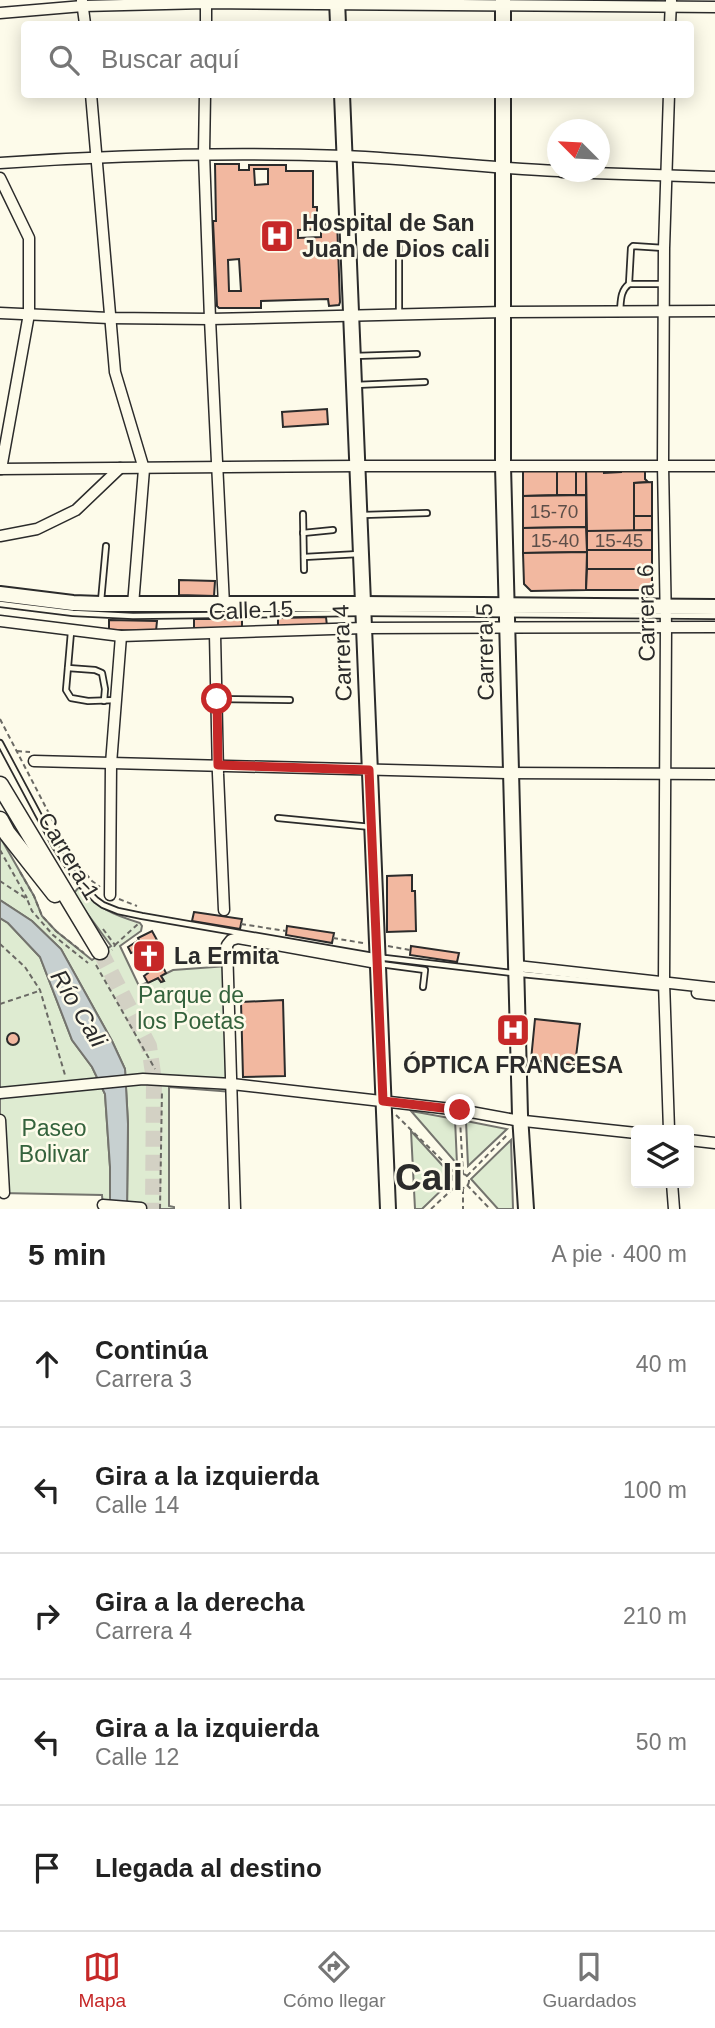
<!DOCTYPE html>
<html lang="es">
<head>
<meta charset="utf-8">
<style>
	body { margin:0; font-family:Helvetica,sans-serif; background:#f2f2f2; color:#222 }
	.controls { position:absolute; right:21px; bottom:21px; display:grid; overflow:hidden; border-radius:7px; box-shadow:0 4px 18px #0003 }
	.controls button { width:63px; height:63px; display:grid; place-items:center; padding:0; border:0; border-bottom:2px solid #e0e0e0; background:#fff; color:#222; font:35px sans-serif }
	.compass { position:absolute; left:547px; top:119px; width:63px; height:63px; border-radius:50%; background:#fff; box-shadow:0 4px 18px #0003; rotate:294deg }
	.stop { position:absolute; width:21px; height:21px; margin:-16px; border:5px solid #c62828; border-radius:50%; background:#fff }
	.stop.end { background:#c62828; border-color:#fff; box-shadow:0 2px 7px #0008 }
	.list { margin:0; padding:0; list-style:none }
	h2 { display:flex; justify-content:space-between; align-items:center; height:91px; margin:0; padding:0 28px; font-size:30px }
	h2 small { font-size:23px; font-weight:400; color:#767676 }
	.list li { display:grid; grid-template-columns:46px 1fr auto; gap:21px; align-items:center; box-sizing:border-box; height:126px; padding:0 28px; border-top:2px solid #e0e0e0 }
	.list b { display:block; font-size:26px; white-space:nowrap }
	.list p { margin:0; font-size:23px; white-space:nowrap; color:#767676 }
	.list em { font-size:23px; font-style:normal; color:#767676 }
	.icon { flex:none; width:38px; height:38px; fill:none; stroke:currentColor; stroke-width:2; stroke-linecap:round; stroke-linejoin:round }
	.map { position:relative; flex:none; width:715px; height:1209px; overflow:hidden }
	.search { position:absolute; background:#fff; box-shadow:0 4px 18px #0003; left:21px; right:21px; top:21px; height:77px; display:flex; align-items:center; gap:18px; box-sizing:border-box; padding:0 24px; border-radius:7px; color:#767676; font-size:26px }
	.sheet { height:721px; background:#fff }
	nav { display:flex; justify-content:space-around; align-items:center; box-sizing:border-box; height:98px; border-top:2px solid #e0e0e0; background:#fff; font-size:19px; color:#767676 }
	nav a { display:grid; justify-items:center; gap:4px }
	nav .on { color:#c62828 }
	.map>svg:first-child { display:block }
	.green { fill:#deebd1; stroke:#74746e; stroke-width:2 }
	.water { fill:#c7d0d0; stroke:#74746e; stroke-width:2 }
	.building { fill:#f2b8a0; stroke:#2b2b2b; stroke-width:2; fill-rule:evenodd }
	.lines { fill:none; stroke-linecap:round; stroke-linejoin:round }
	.primary-tunnel { stroke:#d3d1c4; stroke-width:16; stroke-dasharray:16 8; stroke-linecap:butt }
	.lane-casing { stroke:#2b2b2b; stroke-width:8 }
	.street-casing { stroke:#2b2b2b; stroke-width:13 }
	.secondary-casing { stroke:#2b2b2b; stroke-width:18 }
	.primary-casing { stroke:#2b2b2b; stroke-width:19 }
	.path { stroke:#6a6964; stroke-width:2; stroke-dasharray:5 3.5; stroke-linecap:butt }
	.lane { stroke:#fdfbea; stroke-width:4.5 }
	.street { stroke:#fdfbea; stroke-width:10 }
	.secondary { stroke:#fdfbea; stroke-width:14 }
	.primary { stroke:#fdfbea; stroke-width:16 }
	.route { stroke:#c62828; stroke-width:9 }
	.labels { text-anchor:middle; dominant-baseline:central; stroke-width:5; stroke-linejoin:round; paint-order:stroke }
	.number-label { font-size:19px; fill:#5d4e48 }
	.poi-label { font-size:23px; font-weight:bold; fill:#2b2b2b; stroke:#fdfbea; text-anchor:start }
	.street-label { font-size:23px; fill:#2b2b2b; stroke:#fdfbea }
	.park-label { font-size:23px; fill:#34623c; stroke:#fdfbea }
	.water-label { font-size:24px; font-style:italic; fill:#2b2b2b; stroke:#fdfbea }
	.town-label { font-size:37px; font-weight:bold; fill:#2b2b2b; stroke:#fdfbea }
</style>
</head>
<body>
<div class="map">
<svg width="715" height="1209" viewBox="0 0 715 1209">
	<rect width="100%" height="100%" fill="#fdfbea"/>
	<g class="green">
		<path d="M0 837 34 896 42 916 56 931 92 960 111 946 73 894 79 887C100 909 111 914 140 923L142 926 141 931 120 946 139 986 158 978 161 982 164 981 161 976 173 970 228 966 232 1092 169 1087V1206L174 1207V1209H127L128 1124 125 1069 112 1041 61 949 32 921 0 900Z"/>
		<path d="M0 918 8 923 40 957 72 1040 92 1067 105 1094 110 1167V1209H103L102 1195 0 1193Z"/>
		<path d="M411 1111 455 1119 457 1164Z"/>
		<path d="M466 1121 507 1129 468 1166Z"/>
		<path d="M411 1131 454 1178 422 1209H415Z"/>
		<path d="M511 1140 513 1209H498L471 1179Z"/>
	</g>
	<path class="water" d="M0 900 32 921 61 949 112 1041 125 1069 128 1124 127 1209H110V1167L105 1094 92 1067 72 1040 40 957 8 923 0 918Z"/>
	<g class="building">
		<path d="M215 164H239V170H249V165H286V171H313V207H317V225H325V220H337L340 302 339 305 329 306 328 299 261 301V308H219L217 306 213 221H216ZM254 169H268V184L255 185ZM321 229V237L298 238V230ZM239 259 241 291H229L228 260Z"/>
		<path d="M327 409 328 424 283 427 282 412Z"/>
		<rect x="557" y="466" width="19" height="29"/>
		<path d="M557 466V495L523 496V467Z"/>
		<rect x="576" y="466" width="10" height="29"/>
		<path d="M586 466 604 467V473L621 472V466L645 467V479L648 482 634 483V531H587Z"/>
		<path d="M652 482V516H634V483Z"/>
		<path d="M586 495V527L523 528V496Z"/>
		<path d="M634 516H652V530L634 531Z"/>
		<path d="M586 527 587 552 523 553V528Z"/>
		<path d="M652 530V550H587V531Z"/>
		<rect x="587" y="550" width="65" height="19"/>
		<path d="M587 552 586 590 531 591 524 584 523 553Z"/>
		<path d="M587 569H652V590H586Z"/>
		<path d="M179 580 215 581 214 596 179 595Z"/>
		<path d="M326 617 327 626 278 628V618Z"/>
		<path d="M194 619H242V629L194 630Z"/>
		<path d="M109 620 157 621 156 631 109 630Z"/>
		<path d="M412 875V891H415L416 931 387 932V876Z"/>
		<path d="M194 912 242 919 240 929 192 921Z"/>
		<path d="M287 926 334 933 332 943 286 935Z"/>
		<path d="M152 931 157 940 151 943 166 973 161 976 164 981 161 982 158 978 148 983 144 976 148 973 137 951 131 953 128 947 139 940 138 938Z"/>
		<path d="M411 946 459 953 457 962 410 955Z"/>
		<path d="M283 1000 285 1076 243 1077 241 1002Z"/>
		<path d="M535 1019 580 1024 575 1065 531 1060Z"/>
		<circle cx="13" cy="1039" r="6"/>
	</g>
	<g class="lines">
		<path class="primary-tunnel" d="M100 951 149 1046 154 1080 153 1209"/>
		<g class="lane-casing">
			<g id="lane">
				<path d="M399 246V314"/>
				<path d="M629 284H663"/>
				<path d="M620 311C621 301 620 291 629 284L631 248 633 246 664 248"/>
				<path d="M354 356 417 354"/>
				<path d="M355 385 425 382"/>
				<path d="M303 514 304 570"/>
				<path d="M363 515 427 513"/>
				<path d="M303 533 333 530"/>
				<path d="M304 557 359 554"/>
				<path d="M101 601 106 546"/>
				<path d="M0 604 73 613 133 616 363 613 715 616"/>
				<path d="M71 632 66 690 71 698 88 701 116 700"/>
				<path d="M68 668 95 670 102 673 105 689 104 701"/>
				<path d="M217 699 290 700"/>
				<path d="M0 743 55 846 79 883 96 900 103 905 118 911 142 916 385 958 521 974 665 988"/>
				<path d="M278 818 371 827"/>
				<path d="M380 964 425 970 423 987"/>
			</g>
		</g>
		<g class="street-casing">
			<g id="street">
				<path d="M82 1 85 24"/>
				<path d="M0 13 83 6 206 3 715 7"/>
				<path d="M206 24V0"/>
				<path d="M670 24 671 1"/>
				<path d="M91 94 115 372 144 469 133 605"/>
				<path d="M205 94 204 154 210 319 224 605"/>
				<path d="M669 94 664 248 663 465 666 626 664 982 669 1130"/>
				<path d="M0 163C115 155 230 152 345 156 416 159 487 168 558 171"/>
				<path d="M562 172 715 177"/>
				<path d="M0 178 29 238V314L1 469"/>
				<path d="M0 313 109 318 210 319 503 312 715 311"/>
				<path d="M0 469 357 466H715"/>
				<path d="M0 536 37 529 76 510 120 468"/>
				<path d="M0 621 121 636 364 628 715 627"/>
				<path d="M215 634 218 774 224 910"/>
				<path d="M34 761 506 773 715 774"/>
				<path d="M110 895 111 764 121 636"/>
				<path d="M517 966 715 988"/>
				<path d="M697 993 715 995"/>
				<path d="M0 1093 143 1079 232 1084 460 1110 515 1120 636 1133"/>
				<path d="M0 1120 4 1193"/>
				<path d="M689 1140 715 1143"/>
				<path d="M672 1183 674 1209"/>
				<path d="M103 1205 141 1208"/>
				<path d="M235 1209 227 945 231 940 238 938 377 963"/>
			</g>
		</g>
		<g class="secondary-casing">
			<g id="secondary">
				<path d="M337 0 338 24"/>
				<path d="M503 0V24"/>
				<path d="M342 94 388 1209"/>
				<path d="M503 94V466L520 1115 526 1209"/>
				<path d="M0 594 73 603 101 604H363L715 607"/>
			</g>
		</g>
		<g class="primary-casing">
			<g id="primary">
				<path d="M0 785 100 951"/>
				<path d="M0 820 7 833 55 894"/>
			</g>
		</g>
		<g class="path">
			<path d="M0 719 68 850"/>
			<path d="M17 751 30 752"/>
			<path d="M0 850 27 898"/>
			<path d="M75 861 92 881 100 887"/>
			<path d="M20 872 34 896 42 916 56 931 84 953"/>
			<path d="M0 881 27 899 32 911 53 935 88 963"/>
			<path d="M119 899 137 906"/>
			<path d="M241 924 286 931"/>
			<path d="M103 929 115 945 112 950"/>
			<path d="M333 938 363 943"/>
			<path d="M0 944 25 967 40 990 65 1075"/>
			<path d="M115 945 139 923"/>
			<path d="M388 946 410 950"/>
			<path d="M96 965 155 1069"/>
			<path d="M0 1004 39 991"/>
			<path d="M396 1115 458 1176"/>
			<path d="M460 1119 463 1174"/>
			<circle cx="462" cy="1181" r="7"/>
			<path d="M467 1176 508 1134"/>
			<path d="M467 1185 490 1209"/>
			<path d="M463 1189V1209"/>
			<path d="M160 1209 162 1090"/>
			<path d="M431 1209 456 1186"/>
		</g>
		<use href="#lane" class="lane"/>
		<use href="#street" class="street"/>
		<use href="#secondary" class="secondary"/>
		<use href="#primary" class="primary"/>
	</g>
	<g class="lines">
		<path class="route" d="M217 699 218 765 369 770 383 1101 460 1110"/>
	</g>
	<defs>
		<g id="hospital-square" transform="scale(1.75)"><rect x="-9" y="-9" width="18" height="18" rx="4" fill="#c62828" stroke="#fdfbea"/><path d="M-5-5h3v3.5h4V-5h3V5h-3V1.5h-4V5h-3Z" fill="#fff"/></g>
		<g id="church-square" transform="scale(1.75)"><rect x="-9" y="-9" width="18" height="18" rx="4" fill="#c62828" stroke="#fdfbea"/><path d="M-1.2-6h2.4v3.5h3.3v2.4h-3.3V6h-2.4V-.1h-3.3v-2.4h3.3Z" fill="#fff"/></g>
	</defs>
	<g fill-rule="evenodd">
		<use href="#hospital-square" x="277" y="236"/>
		<use href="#church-square" x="149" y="956"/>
		<use href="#hospital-square" x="513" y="1030"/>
	</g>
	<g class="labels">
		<g class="number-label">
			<text x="554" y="511">15-70</text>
			<text x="555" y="540">15-40</text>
			<text x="619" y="540">15-45</text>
		</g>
		<g class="poi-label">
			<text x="302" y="223">Hospital de San<tspan x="302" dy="26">Juan de Dios cali</tspan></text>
			<text x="174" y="956">La Ermita</text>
			<text x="513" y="1065" text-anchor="middle">ÓPTICA FRANCESA</text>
		</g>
		<g class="street-label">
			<text transform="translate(251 610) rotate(-2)">Calle 15</text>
			<text transform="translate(646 613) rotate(-91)">Carrera 6</text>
			<text transform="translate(485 652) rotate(-91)">Carrera 5</text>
			<text transform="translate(342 653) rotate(-92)">Carrera 4</text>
			<text transform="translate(69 856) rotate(59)">Carrera 1</text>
		</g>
		<g class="park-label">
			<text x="191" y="995">Parque de<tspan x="191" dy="26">los Poetas</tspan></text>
			<text x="54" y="1128">Paseo<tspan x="54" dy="26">Bolivar</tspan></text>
		</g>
		<g class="water-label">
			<text transform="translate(79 1008) rotate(59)">Río Cali</text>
		</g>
		<g class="town-label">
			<text x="429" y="1177">Cali</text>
		</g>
	</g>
</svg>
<div class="controls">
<button><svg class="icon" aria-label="layers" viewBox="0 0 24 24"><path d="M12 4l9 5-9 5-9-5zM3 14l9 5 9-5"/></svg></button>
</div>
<svg class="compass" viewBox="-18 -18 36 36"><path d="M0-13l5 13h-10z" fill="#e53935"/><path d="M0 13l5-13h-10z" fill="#767676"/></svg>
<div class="stop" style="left:217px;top:699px"></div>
<div class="stop end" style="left:460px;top:1110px"></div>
<div class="search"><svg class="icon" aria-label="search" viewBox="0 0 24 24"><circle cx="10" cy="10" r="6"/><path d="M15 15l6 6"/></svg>Buscar aquí</div>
</div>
<section class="sheet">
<h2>5 min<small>A pie · 400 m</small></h2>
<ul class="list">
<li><svg class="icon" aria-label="ahead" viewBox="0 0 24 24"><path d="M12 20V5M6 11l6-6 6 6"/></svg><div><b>Continúa</b><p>Carrera 3</p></div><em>40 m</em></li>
<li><svg class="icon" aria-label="left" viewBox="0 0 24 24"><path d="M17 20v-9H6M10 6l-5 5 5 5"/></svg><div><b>Gira a la izquierda</b><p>Calle 14</p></div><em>100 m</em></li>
<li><svg class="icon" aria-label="right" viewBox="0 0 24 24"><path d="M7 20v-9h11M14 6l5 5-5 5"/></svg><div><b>Gira a la derecha</b><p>Carrera 4</p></div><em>210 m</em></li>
<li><svg class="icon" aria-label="left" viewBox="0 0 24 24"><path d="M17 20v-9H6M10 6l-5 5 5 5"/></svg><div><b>Gira a la izquierda</b><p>Calle 12</p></div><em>50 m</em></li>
<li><svg class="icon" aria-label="arrive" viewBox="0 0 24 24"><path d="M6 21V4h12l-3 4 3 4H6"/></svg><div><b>Llegada al destino</b></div></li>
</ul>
</section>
<nav>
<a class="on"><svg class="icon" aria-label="map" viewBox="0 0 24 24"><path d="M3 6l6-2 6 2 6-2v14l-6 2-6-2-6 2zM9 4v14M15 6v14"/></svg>Mapa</a>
<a><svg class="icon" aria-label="directions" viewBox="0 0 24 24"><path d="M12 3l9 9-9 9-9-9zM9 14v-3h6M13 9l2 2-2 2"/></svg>Cómo llegar</a>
<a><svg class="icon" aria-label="saved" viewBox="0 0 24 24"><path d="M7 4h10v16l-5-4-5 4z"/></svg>Guardados</a>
</nav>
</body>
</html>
